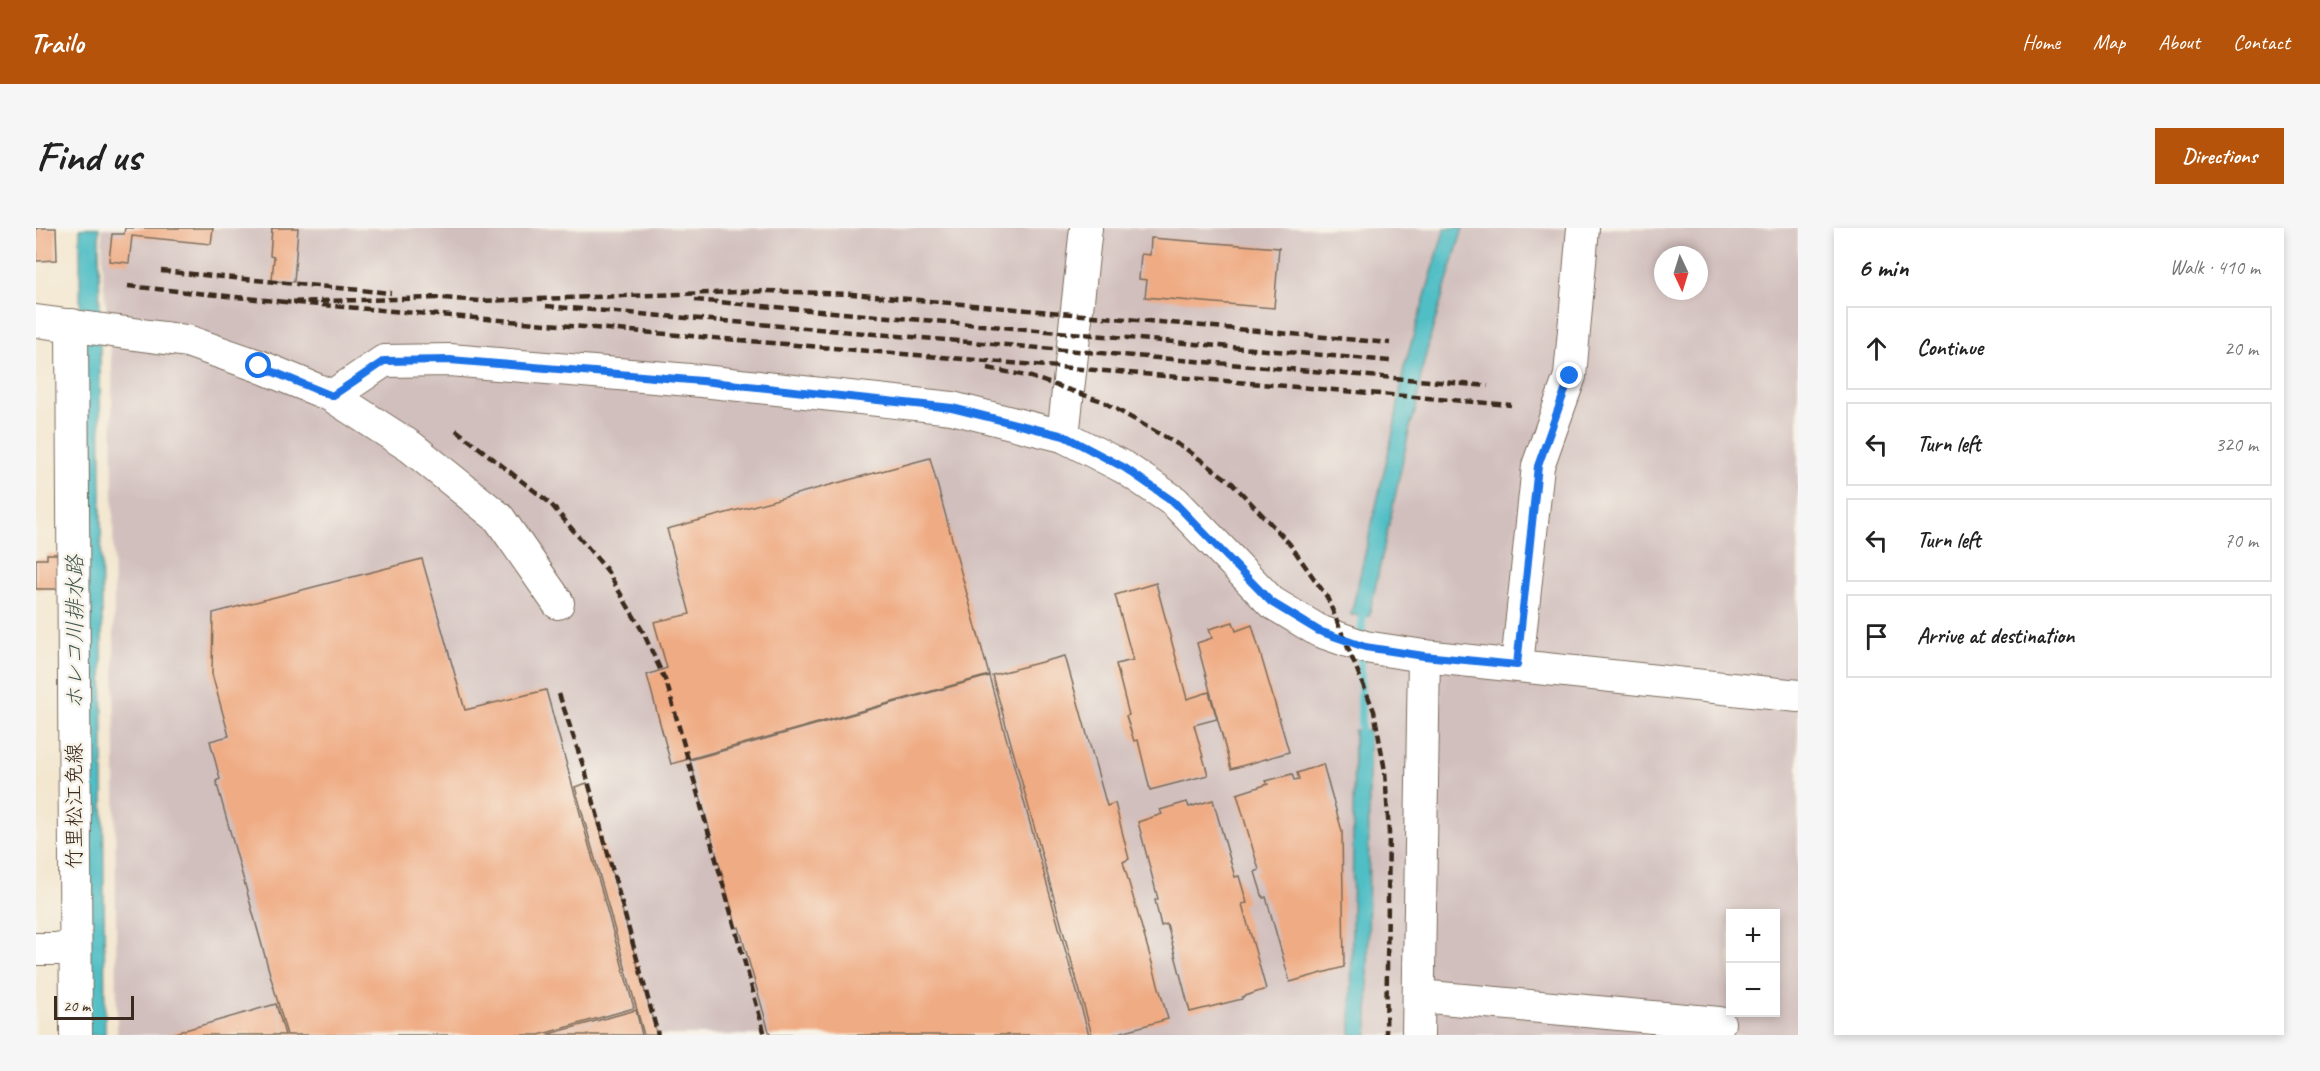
<!DOCTYPE html>
<html lang="en">
<head>
<meta charset="utf-8">
<style>
	body { margin:0; font-family:Caveat,"Klee One",sans-serif; background:#f6f6f6; color:#222 }
	.controls { position:absolute; right:18px; bottom:18px; display:grid; overflow:hidden; border-radius:0px; box-shadow:0 3px 9px #0003 }
	.controls button { width:54px; height:54px; display:grid; place-items:center; padding:0; border:0; border-bottom:2px solid #e0e0e0; background:#fff; color:#222; font:30px sans-serif }
	.compass { position:absolute; left:1618px; top:18px; width:54px; height:54px; border-radius:50%; background:#fff; box-shadow:0 3px 9px #0003; rotate:176deg }
	.scale { position:absolute; left:18px; bottom:15px; width:80px; box-sizing:border-box; padding-left:6px; border:3px solid #3b2a1e; border-top:0; font-size:16px; line-height:21px; white-space:nowrap; color:#3b2a1e; -webkit-text-stroke:4px #f7f3e8; paint-order:stroke }
	.stop { position:absolute; width:18px; height:18px; margin:-14px; border:4px solid #1a73e8; border-radius:50%; background:#fff }
	.stop.end { background:#1a73e8; border-color:#fff; box-shadow:0 2px 6px #0008 }
	.list { margin:0; padding:0; list-style:none }
	h2 { display:flex; justify-content:space-between; align-items:center; height:78px; margin:0; padding:0 24px; font-size:26px }
	h2 small { font-size:20px; font-weight:400; color:#767676 }
	.list li { display:grid; grid-template-columns:39px 1fr auto; gap:18px; align-items:center; box-sizing:border-box; height:84px; margin:0 12px 12px; padding:0 12px; border:2px solid #e0e0e0; border-radius:0px }
	.list b { display:block; font-size:22px; white-space:nowrap }
	.list em { font-size:20px; font-style:normal; color:#767676 }
	.icon { flex:none; width:33px; height:33px; fill:none; stroke:currentColor; stroke-width:2; stroke-linecap:round; stroke-linejoin:round }
	.map { position:relative; flex:none; width:1762px; height:807px; overflow:hidden; border-radius:0px }
	header { display:flex; align-items:center; gap:36px; box-sizing:border-box; height:84px; padding:0 30px; background:#b45309; color:#fff }
	header strong { font-size:28px }
	nav { display:flex; gap:33px; margin-inline-start:auto; font-size:21px }
	.intro { display:flex; align-items:center; justify-content:space-between; box-sizing:border-box; height:144px; padding:0 36px }
	h1 { margin:0; font-size:42px }
	.button { padding:15px 27px; border-radius:0px; background:#b45309; color:#fff; font-size:21px; font-weight:700 }
	main { display:flex; gap:36px; padding:0 36px }
	aside { flex:1; background:#fff; border-radius:0px; box-shadow:0 3px 9px #0003 }
	.map>svg:first-child { display:block }
	.industrial { fill:#d1bfbd; fill-rule:evenodd }
	.water { fill:#50bec5; stroke:#467472; stroke-width:1.5 }
	.lines { fill:none; stroke-linecap:round; stroke-linejoin:round }
	.stream { stroke:#50bec5; stroke-width:8 }
	.building { fill:#efab83 }
	.minor-casing { stroke:#7b6c5c; stroke-width:34 }
	.minor { stroke:#fff; stroke-width:32 }
	.rail { stroke:#3b2a1e; stroke-width:4.5; stroke-dasharray:9 4.5; stroke-linecap:butt }
	.route { stroke:#1a73e8; stroke-width:8 }
	.labels { text-anchor:middle; dominant-baseline:central; stroke-width:5; stroke-linejoin:round; paint-order:stroke }
	.street-label { font-size:21px; fill:#3b2a1e; stroke:#f7f3e8 }
	.water-label { font-size:22px; font-style:italic; fill:#415650; stroke:#f7f3e8 }
</style>
</head>
<body>
<header>
<strong>Trailo</strong>
<nav><a>Home</a><a>Map</a><a>About</a><a>Contact</a></nav>
</header>
<div class="intro"><h1>Find us</h1><a class="button">Directions</a></div>
<main>
<div class="map">
<svg width="1762" height="807" viewBox="0 0 1762 807">
	<rect width="100%" height="100%" fill="#f7f3e8"/>
	<filter id="ink" filterUnits="userSpaceOnUse"><feTurbulence type="fractalNoise" baseFrequency=".0167" numOctaves="2"/><feDisplacementMap in="SourceGraphic" scale="12" xChannelSelector="R" yChannelSelector="G"/><feConvolveMatrix kernelMatrix="1 2 1 2 8 2 1 2 1" color-interpolation-filters="sRGB"/></filter>
	<filter id="wash" filterUnits="userSpaceOnUse"><feTurbulence type="fractalNoise" baseFrequency=".008" numOctaves="4" result="noise"/><feDisplacementMap in="SourceGraphic" scale="24" xChannelSelector="R" yChannelSelector="G"/><feGaussianBlur stdDeviation="1.35" result="paint"/><feColorMatrix in="noise" values="0 0 0 0 0 0 0 0 0 0 0 0 0 0 0 0 0 1.4 0 .05"/><feComposite in="paint" operator="in"/></filter>
	<g filter="url(#wash)">
		<rect width="100%" height="100%" fill="#f3e7d0"/>
		<path class="industrial" d="M66 0H1762V807H81L76 138 67 48ZM1627 27H1663V63H1627ZM1694 686H1740V784H1694Z"/>
		<g class="water">
			<path d="M44 0H63L69 807H48Z"/>
			<path d="M1409 0H1427L1396 103 1386 141 1380 181 1374 199 1333 388 1315 387 1358 200 1368 140Z"/>
			<path d="M1318 502 1333 503 1332 807H1315Z"/>
		</g>
		<g class="lines">
			<g class="stream">
				<path d="M1325 412 1326 394 1329 377"/>
				<path d="M1325 514V425"/>
			</g>
		</g>
		<g id="blocks">
			<g class="building">
				<path d="M0 0H20L21 32 0 33Z"/>
				<path d="M89 0H177L175 16 96 8 93 35 73 33 76 6H88Z"/>
				<path d="M236 0H262L258 54 236 53 238 29 234 28Z"/>
				<path d="M1115 10 1243 20 1238 80 1109 69 1111 52 1103 51 1105 26 1114 27Z"/>
				<path d="M894 230 953 447 635 536 611 447 631 440 618 394 654 386 631 301Z"/>
				<path d="M11 326H25V338H22V361H0V331H11Z"/>
				<path d="M386 331 429 482 510 462 598 780 503 807H251L180 553 184 551 174 513 193 508 176 446 177 385Z"/>
				<path d="M1120 355 1151 471 1173 464 1181 491 1158 497 1172 547 1114 562 1102 512 1098 513 1090 488 1093 487 1080 436 1097 432 1079 367Z"/>
				<path d="M1197 394 1200 403 1216 397 1253 524 1195 541 1161 415 1176 410 1173 401Z"/>
				<path d="M1029 428 1071 578 1079 575 1093 631 1087 634 1132 791 1075 807H1056L956 447Z"/>
				<path d="M953 448 1053 807H734L703 699 701 700 654 532Z"/>
				<path d="M1287 536 1306 603 1308 739 1254 754 1230 669 1227 670 1219 644 1223 642 1201 566 1232 556 1230 553 1256 546 1258 552 1263 551 1261 545Z"/>
				<path d="M551 555 621 807H608L539 559Z"/>
				<path d="M1177 572 1199 649 1203 648 1211 675 1206 676 1230 761 1206 769V771L1154 784 1131 696 1125 698 1119 672 1122 671 1102 594 1126 586 1124 582 1151 574 1153 579Z"/>
				<path d="M240 776 249 807H135V806Z"/>
				<path d="M600 782 606 807H513V806Z"/>
			</g>
		</g>
	</g>
	<g filter="url(#ink)">
		<use href="#blocks" fill-opacity="0" stroke="#7b6c5c" stroke-width="1.5"/>
		<g class="lines">
			<g class="minor-casing">
				<g id="minor">
					<path d="M0 93 151 113 223 138 296 168 375 219 463 290 522 375"/>
					<path d="M36 97 40 807"/>
					<path d="M296 168 348 133 414 132 666 153 916 180 1027 208 1089 240 1139 274 1235 374 1283 403 1329 419 1388 428 1762 468"/>
					<path d="M1027 208 1050 0"/>
					<path d="M1481 437 1502 238 1534 148 1547 0"/>
					<path d="M0 721H39"/>
					<path d="M1383 768 1683 795"/>
					<path d="M1382 807 1388 428"/>
				</g>
			</g>
			<use href="#minor" class="minor"/>
			<g class="rail">
				<path d="M125 43 355 65"/>
				<path d="M92 58 249 74"/>
				<path d="M394 69 444 73 731 63 816 66 1354 115"/>
				<path d="M401 70 249 74 1475 177"/>
				<path d="M659 72 1354 133"/>
				<path d="M510 78 1452 158"/>
				<path d="M952 140 995 149 1066 173 1150 221 1196 255 1253 315 1291 369 1338 483 1349 543 1353 605 1350 807"/>
				<path d="M420 202 514 275 570 341 607 404 631 456 729 807"/>
				<path d="M523 466 550 546 622 807"/>
			</g>
		</g>
	</g>
	<g class="lines" filter="url(#ink)">
		<path class="route" d="M223 138 296 168 348 133 414 132 666 153 916 180 1028 208 1089 240 1138 274 1235 374 1283 403 1329 419 1388 428 1481 437 1502 238 1534 148"/>
	</g>
	<g class="labels">
		<g class="street-label">
			<text transform="translate(38 578) rotate(-90)">竹里松江免線</text>
		</g>
		<g class="water-label">
			<text transform="translate(39 404) rotate(-90)">ホレコ川排水路</text>
		</g>
	</g>
</svg>
<div class="controls">
<button>+</button>
<button>−</button>
</div>
<svg class="compass" viewBox="-18 -18 36 36"><path d="M0-13l5 13h-10z" fill="#e53935"/><path d="M0 13l5-13h-10z" fill="#767676"/></svg>
<div class="scale">20 m</div>
<div class="stop" style="left:223px;top:138px"></div>
<div class="stop end" style="left:1534px;top:148px"></div>
</div>
<aside>
<h2>6 min<small>Walk · 410 m</small></h2>
<ul class="list">
<li><svg class="icon" aria-label="ahead" viewBox="0 0 24 24"><path d="M12 20V5M6 11l6-6 6 6"/></svg><div><b>Continue</b></div><em>20 m</em></li>
<li><svg class="icon" aria-label="left" viewBox="0 0 24 24"><path d="M17 20v-9H6M10 6l-5 5 5 5"/></svg><div><b>Turn left</b></div><em>320 m</em></li>
<li><svg class="icon" aria-label="left" viewBox="0 0 24 24"><path d="M17 20v-9H6M10 6l-5 5 5 5"/></svg><div><b>Turn left</b></div><em>70 m</em></li>
<li><svg class="icon" aria-label="arrive" viewBox="0 0 24 24"><path d="M6 21V4h12l-3 4 3 4H6"/></svg><div><b>Arrive at destination</b></div></li>
</ul>
</aside>
</main>
</body>
</html>
